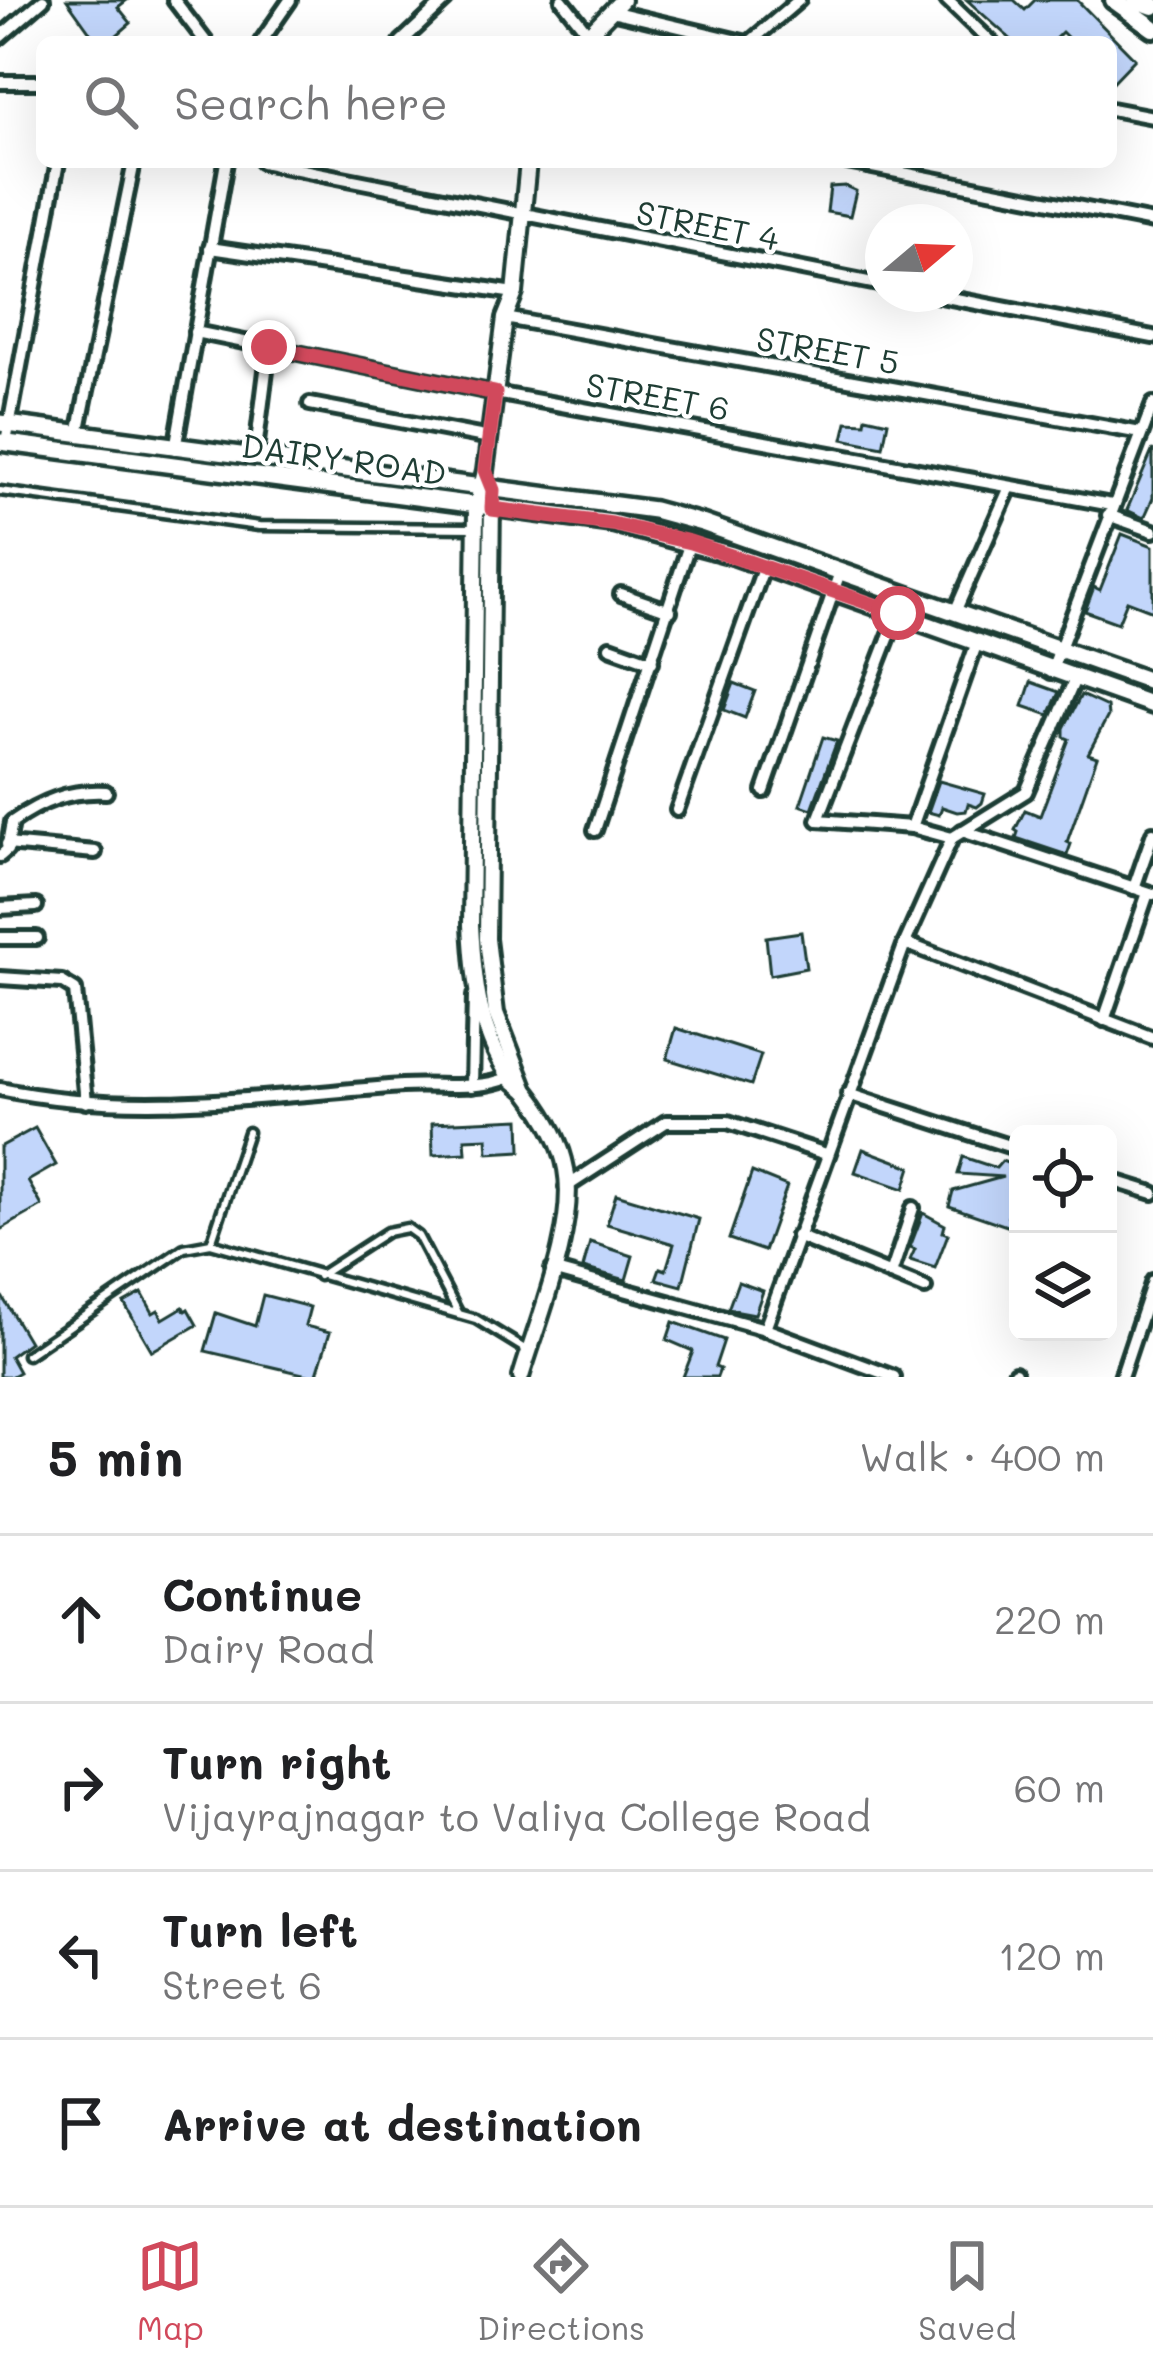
<!DOCTYPE html>
<html lang="en">
<head>
<meta charset="utf-8">
<style>
	body { margin:0; font-family:Mali,sans-serif; background:#f6f6f6; color:#202124 }
	.controls { position:absolute; right:36px; bottom:36px; display:grid; overflow:hidden; border-radius:18px; box-shadow:0 12px 48px #0002 }
	.controls button { width:108px; height:108px; display:grid; place-items:center; padding:0; border:0; border-bottom:3px solid #e0e0e0; background:#fff; color:#202124; font:60px sans-serif }
	.compass { position:absolute; left:865px; top:204px; width:108px; height:108px; border-radius:50%; background:#fff; box-shadow:0 12px 48px #0002; rotate:71deg }
	.stop { position:absolute; width:36px; height:36px; margin:-27px; border:9px solid #d1495b; border-radius:50%; background:#fff }
	.stop.end { background:#d1495b; border-color:#fff; box-shadow:0 3px 12px #0008 }
	.list { margin:0; padding:0; list-style:none }
	h2 { display:flex; justify-content:space-between; align-items:center; height:156px; margin:0; padding:0 48px; font-size:51px }
	h2 small { font-size:39px; font-weight:400; color:#757577 }
	.list li { display:grid; grid-template-columns:78px 1fr auto; gap:36px; align-items:center; box-sizing:border-box; height:168px; padding:0 48px; border-top:3px solid #e0e0e0 }
	.list b { display:block; font-size:45px; white-space:nowrap }
	.list p { margin:0; font-size:39px; white-space:nowrap; color:#757577 }
	.list em { font-size:39px; font-style:normal; color:#757577 }
	.icon { flex:none; width:66px; height:66px; fill:none; stroke:currentColor; stroke-width:2; stroke-linecap:round; stroke-linejoin:round }
	.map { position:relative; flex:none; width:1153px; height:1377px; overflow:hidden }
	.search { position:absolute; background:#fff; box-shadow:0 12px 48px #0002; left:36px; right:36px; top:36px; height:132px; display:flex; align-items:center; gap:30px; box-sizing:border-box; padding:0 42px; border-radius:18px; color:#757577; font-size:45px }
	.sheet { height:828px; background:#fff }
	nav { display:flex; justify-content:space-around; align-items:center; box-sizing:border-box; height:168px; border-top:3px solid #e0e0e0; background:#fff; font-size:33px; color:#757577 }
	nav a { display:grid; justify-items:center; gap:6px }
	nav .on { color:#d1495b }
	.map>svg:first-child { display:block }
	.building { fill:#c2d6fb; stroke:#1f3d34; stroke-width:3 }
	.lines { fill:none; stroke-linecap:round; stroke-linejoin:round }
	.service-casing { stroke:#1f3d34; stroke-width:15 }
	.minor-casing { stroke:#1f3d34; stroke-width:20 }
	.tertiary-casing { stroke:#1f3d34; stroke-width:22 }
	.secondary-casing { stroke:#1f3d34; stroke-width:24 }
	.primary-casing { stroke:#1f3d34; stroke-width:26 }
	.service { stroke:#fff; stroke-width:6 }
	.minor { stroke:#fff; stroke-width:10 }
	.tertiary { stroke:#fff; stroke-width:14 }
	.secondary { stroke:#fff; stroke-width:15 }
	.primary { stroke:#fff; stroke-width:16 }
	.route { stroke:#d1495b; stroke-width:15 }
	.labels { text-anchor:middle; dominant-baseline:central; stroke-width:9; stroke-linejoin:round; paint-order:stroke }
	.street-label { font-size:33px; fill:#1f3d34; stroke:#fff }
</style>
</head>
<body>
<div class="map">
<svg width="1153" height="1377" viewBox="0 0 1153 1377">
	<rect width="100%" height="100%" fill="#fff"/>
	<filter id="ink" filterUnits="userSpaceOnUse"><feTurbulence type="fractalNoise" baseFrequency=".00833" numOctaves="2"/><feDisplacementMap in="SourceGraphic" scale="24" xChannelSelector="R" yChannelSelector="G"/><feConvolveMatrix kernelMatrix="1 2 1 2 8 2 1 2 1" color-interpolation-filters="sRGB"/></filter>
	<g filter="url(#ink)">
		<g class="building">
			<path d="M67 0H127L118 7 131 23 109 42H97Z"/>
			<path d="M967 0H1014L1025 10 1035 0H1077L1135 59 1111 84V42H1072L1062 32 1052 42H1014Z"/>
			<path d="M845 186 856 191 850 216 827 212 830 187Z"/>
			<path d="M866 417 888 422 883 447 843 439 847 422 865 423Z"/>
			<path d="M1153 449V498L1144 518 1127 510Z"/>
			<path d="M1122 534 1153 546V611L1127 601 1118 623 1085 611 1094 587 1100 590Z"/>
			<path d="M1031 682 1059 692 1049 715 1023 706Z"/>
			<path d="M734 683 755 691 745 718 724 710Z"/>
			<path d="M1081 695 1107 707 1108 716 1088 754 1097 757 1067 842 1071 844 1067 855 1016 838 1018 832 1015 830 1025 810 1040 816 1069 739 1064 737V728Z"/>
			<path d="M823 737 837 741 812 809 800 805Z"/>
			<path d="M939 781 985 794 982 803 977 807 968 804 966 811 957 812 942 807 939 815 928 812Z"/>
			<path d="M801 932 806 968 770 975 766 937Z"/>
			<path d="M676 1028 761 1055 751 1085 667 1059Z"/>
			<path d="M520 1119 521 1151 488 1153 487 1138 465 1139 466 1153 433 1155 432 1123Z"/>
			<path d="M35 1128 56 1165 28 1181 42 1206 0 1230V1147Z"/>
			<path d="M863 1149 911 1167 904 1189 855 1172Z"/>
			<path d="M963 1157 996 1168 1002 1161 1018 1167V1196L1015 1195 1008 1216 1018 1220V1230L949 1206 953 1191 1003 1177 958 1174Z"/>
			<path d="M752 1172 787 1186 764 1251 729 1239Z"/>
			<path d="M616 1194 699 1219 682 1286 656 1279 660 1268 666 1270 674 1244 607 1224Z"/>
			<path d="M923 1213 945 1225 943 1232 948 1234 935 1268 910 1260 915 1249 910 1247Z"/>
			<path d="M590 1242 633 1256 626 1280 583 1268Z"/>
			<path d="M738 1282 763 1291 755 1314 728 1309Z"/>
			<path d="M0 1293 29 1342 10 1356 19 1372 10 1377H0Z"/>
			<path d="M142 1293 153 1313 158 1310 163 1319 183 1307 185 1311 188 1309 197 1325 152 1351 124 1303Z"/>
			<path d="M263 1295 310 1307 305 1326 330 1332 316 1377 205 1351 216 1313 255 1326Z"/>
			<path d="M673 1322 724 1340 715 1367 720 1369 717 1377H683L693 1351 667 1340Z"/>
		</g>
		<g class="lines">
			<g class="service-casing">
				<g id="service">
					<path d="M0 491 259 526 474 528"/>
					<path d="M211 1243 248 1132"/>
					<path d="M319 1276 387 1232 407 1228 418 1236 459 1314"/>
					<path d="M27 1355 184 1248 211 1243 476 1319 528 1351"/>
				</g>
			</g>
			<g class="minor-casing">
				<g id="minor">
					<path d="M174 0 206 42"/>
					<path d="M562 0 588 33"/>
					<path d="M947 0 991 42"/>
					<path d="M611 11 743 42"/>
					<path d="M0 37 43 0"/>
					<path d="M261 42 290 0"/>
					<path d="M401 42 446 0"/>
					<path d="M750 42 799 0"/>
					<path d="M0 82H42"/>
					<path d="M1111 109 1153 117"/>
					<path d="M262 162 883 285"/>
					<path d="M847 162 1153 222"/>
					<path d="M210 248 515 293"/>
					<path d="M930 294 1153 337"/>
					<path d="M505 318 1141 433"/>
					<path d="M195 332 495 393 1112 505"/>
					<path d="M310 404 490 438"/>
					<path d="M78 434 134 162"/>
					<path d="M6 442 58 162"/>
					<path d="M175 449 226 162"/>
					<path d="M255 458 269 347"/>
					<path d="M1108 515 1153 531"/>
					<path d="M621 594 670 611"/>
					<path d="M955 612 1010 487"/>
					<path d="M898 613 818 820 912 827 952 838"/>
					<path d="M610 647 652 662"/>
					<path d="M1051 672 1153 404"/>
					<path d="M764 791 840 572"/>
					<path d="M677 810 764 566"/>
					<path d="M912 827 976 645"/>
					<path d="M595 830 690 542"/>
					<path d="M962 831 1153 894"/>
					<path d="M7 844 95 852"/>
					<path d="M0 856 7 850 12 822C42 801 69 790 106 792"/>
					<path d="M1134 888 1153 833"/>
					<path d="M0 908 36 906"/>
					<path d="M0 938H37"/>
					<path d="M905 943 1153 1038"/>
					<path d="M0 978 62 982 75 990 86 1102"/>
					<path d="M1104 1020 1148 893"/>
					<path d="M472 1086 474 996"/>
					<path d="M0 1089C132 1117 269 1096 402 1086 438 1083 476 1092 510 1077"/>
					<path d="M848 1094 1018 1149"/>
					<path d="M1108 1179 1153 1193"/>
					<path d="M566 1187 666 1122H728L826 1154"/>
					<path d="M797 1236 925 1288"/>
					<path d="M552 1270 765 1329 894 1377"/>
					<path d="M891 1274 913 1208"/>
					<path d="M765 1329 905 943 952 838 1026 792 1075 679"/>
					<path d="M1013 1377 1015 1373"/>
					<path d="M1121 1377 1153 1281"/>
				</g>
			</g>
			<g class="tertiary-casing">
				<g id="tertiary">
					<path d="M581 42 622 0"/>
					<path d="M492 500 487 939 496 1013 525 1088"/>
					<path d="M521 1377C538 1319 577 1228 566 1169 561 1141 546 1116 529 1094 523 1086 515 1084 509 1076 478 1028 474 980 471 925L476 508 485 471 505 318 515 293 528 162"/>
				</g>
			</g>
			<g class="secondary-casing">
				<g id="secondary">
					<path d="M0 423 654 510 702 523 1153 682"/>
					<path d="M0 442 612 523 732 555 1153 705"/>
				</g>
			</g>
			<g class="primary-casing">
				<g id="primary">
					<path d="M1114 0 1153 28"/>
					<path d="M1136 0 1153 6"/>
				</g>
			</g>
			<use href="#service" class="service"/>
			<use href="#minor" class="minor"/>
			<use href="#tertiary" class="tertiary"/>
			<use href="#secondary" class="secondary"/>
			<use href="#primary" class="primary"/>
		</g>
	</g>
	<g class="lines" filter="url(#ink)">
		<path class="route" d="M269 347 495 393 485 470 493 490 492 509 612 524 690 542 898 613"/>
	</g>
	<g class="labels">
		<g class="street-label">
			<text transform="translate(708 224) rotate(11)">STREET 4</text>
			<text transform="translate(828 349) rotate(10)">STREET 5</text>
			<text transform="translate(658 395) rotate(10)">STREET 6</text>
			<text transform="translate(344 458) rotate(8)">DAIRY ROAD</text>
		</g>
	</g>
</svg>
<div class="controls">
<button><svg class="icon" aria-label="locate" viewBox="0 0 24 24"><circle cx="12" cy="12" r="6"/><path d="M12 2v4M12 18v4M2 12h4M18 12h4"/></svg></button>
<button><svg class="icon" aria-label="layers" viewBox="0 0 24 24"><path d="M12 4l9 5-9 5-9-5zM3 14l9 5 9-5"/></svg></button>
</div>
<svg class="compass" viewBox="-18 -18 36 36"><path d="M0-13l5 13h-10z" fill="#e53935"/><path d="M0 13l5-13h-10z" fill="#757577"/></svg>
<div class="stop" style="left:898px;top:613px"></div>
<div class="stop end" style="left:269px;top:347px"></div>
<div class="search"><svg class="icon" aria-label="search" viewBox="0 0 24 24"><circle cx="10" cy="10" r="6"/><path d="M15 15l6 6"/></svg>Search here</div>
</div>
<section class="sheet">
<h2>5 min<small>Walk · 400 m</small></h2>
<ul class="list">
<li><svg class="icon" aria-label="ahead" viewBox="0 0 24 24"><path d="M12 20V5M6 11l6-6 6 6"/></svg><div><b>Continue</b><p>Dairy Road</p></div><em>220 m</em></li>
<li><svg class="icon" aria-label="right" viewBox="0 0 24 24"><path d="M7 20v-9h11M14 6l5 5-5 5"/></svg><div><b>Turn right</b><p>Vijayrajnagar to Valiya College Road</p></div><em>60 m</em></li>
<li><svg class="icon" aria-label="left" viewBox="0 0 24 24"><path d="M17 20v-9H6M10 6l-5 5 5 5"/></svg><div><b>Turn left</b><p>Street 6</p></div><em>120 m</em></li>
<li><svg class="icon" aria-label="arrive" viewBox="0 0 24 24"><path d="M6 21V4h12l-3 4 3 4H6"/></svg><div><b>Arrive at destination</b></div></li>
</ul>
</section>
<nav>
<a class="on"><svg class="icon" aria-label="map" viewBox="0 0 24 24"><path d="M3 6l6-2 6 2 6-2v14l-6 2-6-2-6 2zM9 4v14M15 6v14"/></svg>Map</a>
<a><svg class="icon" aria-label="directions" viewBox="0 0 24 24"><path d="M12 3l9 9-9 9-9-9zM9 14v-3h6M13 9l2 2-2 2"/></svg>Directions</a>
<a><svg class="icon" aria-label="saved" viewBox="0 0 24 24"><path d="M7 4h10v16l-5-4-5 4z"/></svg>Saved</a>
</nav>
</body>
</html>
